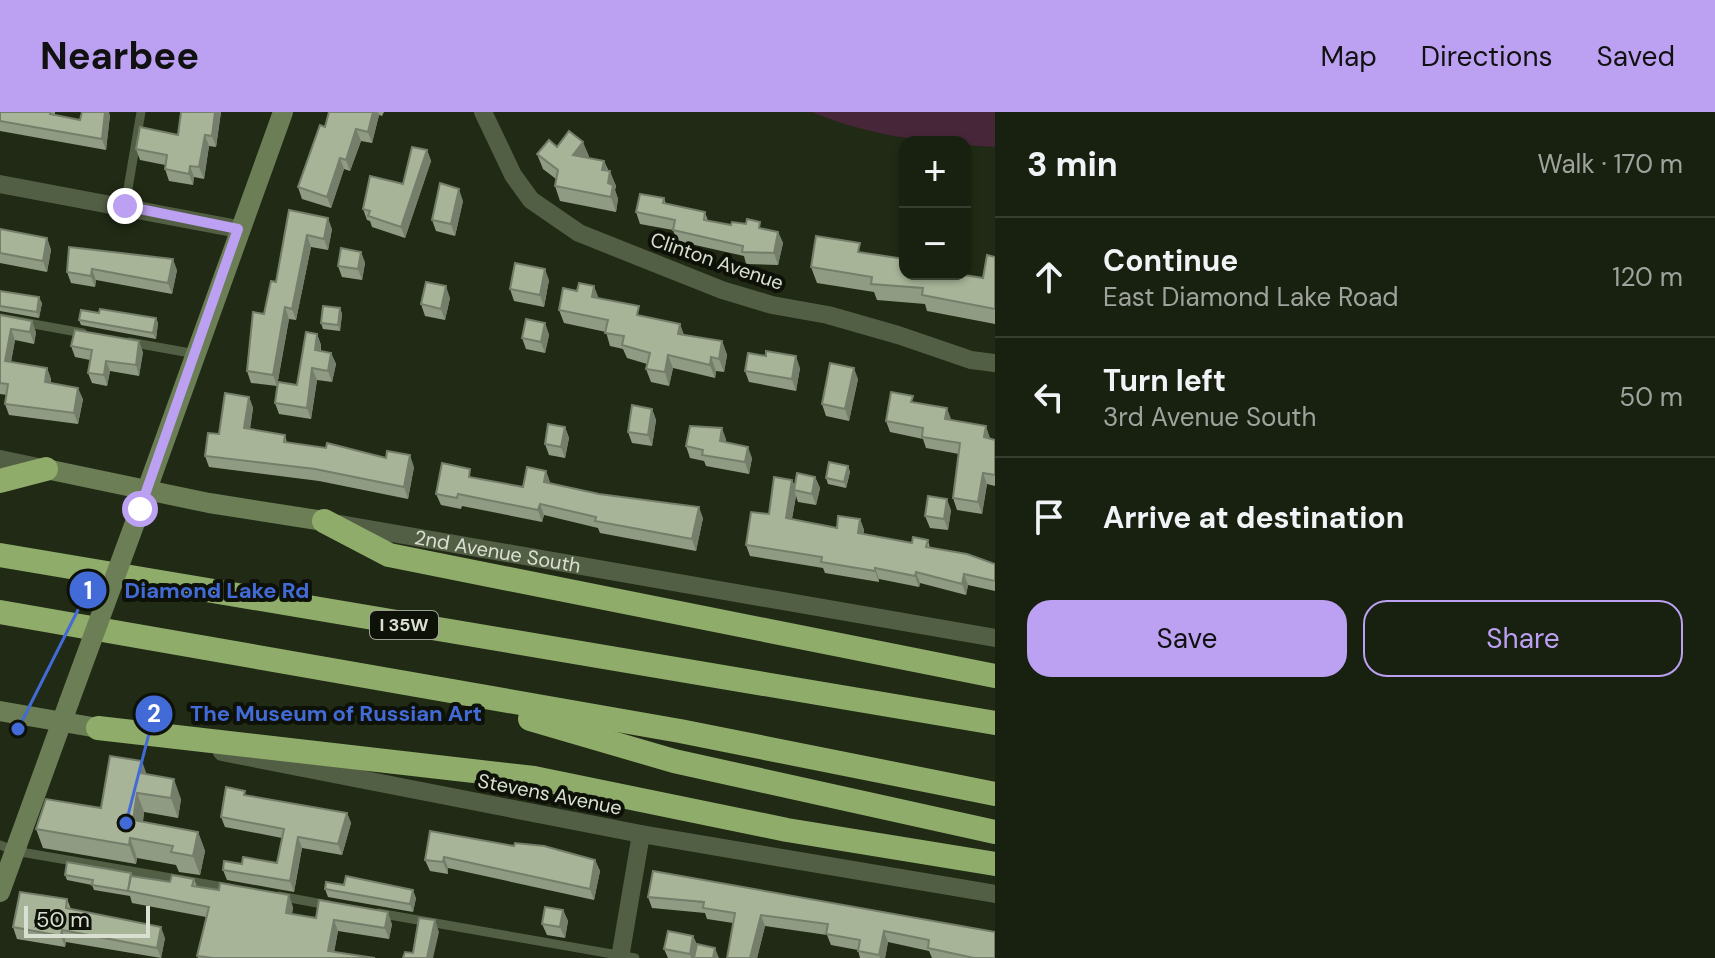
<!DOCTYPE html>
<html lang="en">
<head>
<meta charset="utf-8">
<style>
	body { margin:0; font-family:"DM Sans",sans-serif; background:#252d1d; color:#f1f3f6 }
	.controls { position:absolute; right:24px; top:24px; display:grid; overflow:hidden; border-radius:16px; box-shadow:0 2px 6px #0004 }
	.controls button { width:72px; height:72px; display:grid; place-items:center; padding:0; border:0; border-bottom:2px solid #363e2f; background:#18200f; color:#f1f3f6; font:40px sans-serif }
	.scale { position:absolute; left:24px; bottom:20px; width:126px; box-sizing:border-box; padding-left:8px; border:4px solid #d9e0d1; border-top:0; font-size:22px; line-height:28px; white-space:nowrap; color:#d9e0d1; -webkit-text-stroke:6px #0d1108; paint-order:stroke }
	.stop { position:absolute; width:24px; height:24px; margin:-18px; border:6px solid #bca0f2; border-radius:50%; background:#fff }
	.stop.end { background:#bca0f2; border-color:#fff; box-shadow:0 2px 8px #0008 }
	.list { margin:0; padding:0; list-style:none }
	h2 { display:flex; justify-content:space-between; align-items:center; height:104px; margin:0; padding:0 32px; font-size:34px }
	h2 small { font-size:26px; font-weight:400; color:#9fa39e }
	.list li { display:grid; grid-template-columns:52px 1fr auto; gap:24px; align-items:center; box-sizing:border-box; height:120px; padding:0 32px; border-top:2px solid #363e2f }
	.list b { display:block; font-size:30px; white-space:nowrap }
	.list p { margin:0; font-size:26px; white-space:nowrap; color:#9fa39e }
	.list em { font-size:26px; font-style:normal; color:#9fa39e }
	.actions { display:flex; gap:16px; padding:24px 32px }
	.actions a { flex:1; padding:18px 0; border:2px solid #bca0f2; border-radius:24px; text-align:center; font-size:28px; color:#bca0f2 }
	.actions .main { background:#bca0f2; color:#111 }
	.icon { flex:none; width:44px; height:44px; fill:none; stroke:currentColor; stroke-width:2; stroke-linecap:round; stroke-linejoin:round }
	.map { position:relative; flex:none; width:995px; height:846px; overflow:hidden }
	header { display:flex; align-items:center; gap:48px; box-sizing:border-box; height:112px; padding:0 40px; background:#bca0f2; color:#111 }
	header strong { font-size:38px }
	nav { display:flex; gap:44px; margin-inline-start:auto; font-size:28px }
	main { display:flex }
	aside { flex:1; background:#18200f }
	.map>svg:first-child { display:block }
	.green { fill:#47263a }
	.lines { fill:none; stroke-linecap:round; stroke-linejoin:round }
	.lane { stroke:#535f45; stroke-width:9 }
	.street { stroke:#535f45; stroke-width:18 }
	.secondary { stroke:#6b7e55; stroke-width:20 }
	.highway { stroke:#8fac6b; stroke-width:24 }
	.secondary-bridge { stroke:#6b7e55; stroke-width:20 }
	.wall { fill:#909b83 }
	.shaded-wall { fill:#757e6a }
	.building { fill:#a7b498; stroke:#757e6a; stroke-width:2 }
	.route { stroke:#bca0f2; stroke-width:10 }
	.labels { text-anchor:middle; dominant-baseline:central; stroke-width:8; stroke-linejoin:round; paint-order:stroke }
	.shield { fill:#0d1108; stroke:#9ca295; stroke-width:2 }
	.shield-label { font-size:18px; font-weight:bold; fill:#d9e0d1 }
	.street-label { font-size:20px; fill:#d9e0d1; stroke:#0d1108 }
	.leader { fill:none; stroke:#436bd7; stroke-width:3 }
	.callout-dot { fill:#436bd7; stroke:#0d1108; stroke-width:3 }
	.mark-label { font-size:24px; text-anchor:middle; font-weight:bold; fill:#fff }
	.callout-label { font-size:22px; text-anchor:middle; font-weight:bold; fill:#436bd7; stroke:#0d1108; stroke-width:8; stroke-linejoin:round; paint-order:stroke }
</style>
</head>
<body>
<header>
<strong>Nearbee</strong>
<nav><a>Map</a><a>Directions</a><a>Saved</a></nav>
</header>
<main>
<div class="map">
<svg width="995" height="846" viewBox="0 0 995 846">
	<rect width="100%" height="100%" fill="#202a14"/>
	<path class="green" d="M812 0H995V35L965 33V30C912 30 860 20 812 0Z"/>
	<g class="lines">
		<g class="lane">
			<path d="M125 94 141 0"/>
			<path d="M0 206 83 221"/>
			<path d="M129 230 196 242"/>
			<path d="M0 733 15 739 229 776"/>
			<path d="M279 784 328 793"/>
			<path d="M378 801 635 846"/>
		</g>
		<g class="street">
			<path d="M483 0 513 63 531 88 579 121 722 178 772 193 828 203 898 223 971 248 995 251"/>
			<path d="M0 72 238 117"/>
			<path d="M0 347 43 356"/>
			<path id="s1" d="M340 412 995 526"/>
			<path d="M222 640 641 722 995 782"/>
			<path d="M620 846 641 722"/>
		</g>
		<g class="secondary">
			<path d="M46 357 209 391 324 409"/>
			<path d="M140 397 283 0"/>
			<path d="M0 599 98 616"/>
			<path d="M0 780 69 590"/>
		</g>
		<g class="highway">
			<path d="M0 369 46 357"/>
			<path d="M324 409 389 443 995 564"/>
			<path d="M0 443 995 611"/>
			<path d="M0 500 680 619 995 682"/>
			<path d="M530 607 674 649 995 720"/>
			<path d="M98 616 534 666 787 718 995 752"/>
		</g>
		<path class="secondary-bridge" d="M69 590 140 397"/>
	</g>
	<g class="wall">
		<path d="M0 0H55V3L80 8 110 3 106 38 0 19Z"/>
		<path d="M181 0H221L216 35 209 34 204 67 194 65 193 73 169 69 165 57V53L140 48 136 37 178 23Z"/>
		<path d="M329 0H384L382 4 379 3 372 31 361 29 350 59 344 57 331 96 302 87 298 75 325 15Z"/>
		<path d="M557 35 589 44 588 46 604 49 616 74 615 78 618 87 616 100 560 89 555 74 556 67 543 57 537 42Z"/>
		<path d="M427 38 431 49 405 126 372 115 370 109 367 108 363 97 403 72Z"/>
		<path d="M664 86 666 92 705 100 708 109 731 113 778 120 783 131 778 153 746 152 744 144 677 129 673 118 640 112 636 100Z"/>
		<path d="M463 89 455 124 436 119 432 108Z"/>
		<path d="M289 98 332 117 328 138 311 135 296 208 289 207 277 274 251 271 247 259 264 202 276 170Z"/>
		<path d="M0 117 47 126 51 138 47 160 0 151Z"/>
		<path d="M69 135 177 158 172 182 96 168 95 175 71 171 67 160Z"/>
		<path d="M361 140 365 151 362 168 342 165 338 154Z"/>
		<path d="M863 140 905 162 983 166 995 145V212L927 199 925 192 877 188 874 180 817 171 811 155Z"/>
		<path d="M549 168 544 195 514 189 510 177Z"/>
		<path d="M0 179 42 191 39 206 0 199Z"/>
		<path d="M450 186 445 208 425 204 421 192Z"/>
		<path d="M599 186 684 223 722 229 727 243 724 260 716 259 715 266 673 256 669 274 651 270 646 257 647 252 627 246 623 237 610 234 606 220 564 211 559 198Z"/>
		<path d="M340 196 342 202 340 219 323 217 321 211Z"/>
		<path d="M99 201 156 206 158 211 156 227 81 213 79 208Z"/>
		<path d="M0 203 36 220 34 232 15 228 11 250 47 256 51 267V271L83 287 78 312 9 303 5 292 7 283 0 282Z"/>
		<path d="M545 211 549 223 545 241 526 237 522 226Z"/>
		<path d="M317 222 321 233V239L331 241 336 252 332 270 317 268 311 307 279 302 275 291 297 273Z"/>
		<path d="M71 234 143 240 139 264 110 259 107 274 92 271 88 261 90 248 75 245Z"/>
		<path d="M800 256 796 279 749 270 745 259Z"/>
		<path d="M858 267 849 309 826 304 822 292Z"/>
		<path d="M249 285 253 296 250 317 285 323 287 331 414 355 408 387 319 369 209 355 205 344 219 322Z"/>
		<path d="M915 291 990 326V327L995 328V374L987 372 982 402 957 398 953 386 959 342 926 336 923 327 890 320 886 309Z"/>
		<path d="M652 297 656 308 652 334 632 331 628 320Z"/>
		<path d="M565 315 569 326 565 346 549 343 545 332Z"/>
		<path d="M726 327V330L752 346 749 362 706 354 704 349 690 346 686 334Z"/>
		<path d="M848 354 850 360 846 376 828 372 826 366Z"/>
		<path d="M546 359 550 371 703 406 696 439 600 421 598 416 544 403 542 410 462 394 461 397 441 393 436 382 474 366 523 375Z"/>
		<path d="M815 365 820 376 816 393 798 390 796 384 792 407 837 416 860 407 864 418 863 422 912 431 928 428 930 436 995 452V479L968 473 966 483 920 471 919 475 879 467V470L825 461 823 456 750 444 746 433 769 402 792 368 795 374Z"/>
		<path d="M951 398 948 418 930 416 925 404Z"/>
		<path d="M147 663 181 687 178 706 144 700 143 710 198 720 205 739 200 763 179 760 176 753 137 746 136 752 43 736 36 717 101 696Z"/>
		<path d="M246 683 347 701 351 711 342 743 302 736 294 780 227 768 223 758 242 752 277 751 282 726 225 715 221 705Z"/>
		<path d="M514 734 595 748 600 759 594 788 448 756V762L430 759 425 748Z"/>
		<path d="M131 761 132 764 170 770 194 767 197 775 293 795 292 802 316 806 392 812 389 827 338 819 334 840 375 846H198L197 844 206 805 132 791 130 784 94 778 92 773 67 768 65 763Z"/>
		<path d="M344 773 416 786 413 800 328 785 325 777Z"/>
		<path d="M648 785 995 820V846H932L929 839 888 830 885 846H860L858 838 831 833 827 823 765 814 757 846H727L733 811 707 807 705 801 652 796Z"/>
		<path d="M67 787 71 797 165 826 161 846 66 830 65 835 17 827 13 815Z"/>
		<path d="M563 798 568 809 565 826 547 823 542 812Z"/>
		<path d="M693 824 697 833 719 846H668L664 837Z"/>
	</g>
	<g class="shaded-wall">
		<path d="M105 0H109L110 3 106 38 102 27Z"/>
		<path d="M215 0H221L216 35 212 24Z"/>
		<path d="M373 0H378L379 3 372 31 368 20Z"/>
		<path d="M356 17 361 29 350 59 346 48Z"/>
		<path d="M205 23 209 34 204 67 199 55Z"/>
		<path d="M583 30 589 44 579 58 573 43Z"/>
		<path d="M427 38 431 49 405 126 401 115Z"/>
		<path d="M340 46 344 57 331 96 327 85Z"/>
		<path d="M604 49 609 64 610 59 616 74 615 78 618 87 616 100 602 58Z"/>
		<path d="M190 54 194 65 193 73 189 62Z"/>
		<path d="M459 77 463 89 455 124 451 112Z"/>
		<path d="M328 106 332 117 328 138 324 127Z"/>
		<path d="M778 120 783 131 778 153 774 141Z"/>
		<path d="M307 123 311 135 296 208 292 197Z"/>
		<path d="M47 126 51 138 47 160 43 149Z"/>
		<path d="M361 140 365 151 362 168 358 157Z"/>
		<path d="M173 147 177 158 172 182 168 171Z"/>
		<path d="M92 157 96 168 95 175 91 164Z"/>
		<path d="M545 157 549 168 544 195 540 183Z"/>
		<path d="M446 174 450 186 445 208 441 197Z"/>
		<path d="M594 174 599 187 592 185Z"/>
		<path d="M39 185 42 191 39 206 37 200Z"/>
		<path d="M285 195 289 207 277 274 273 263Z"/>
		<path d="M340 196 342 202 340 219 338 213Z"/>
		<path d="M156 206 158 211 156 227 153 221Z"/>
		<path d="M32 209 36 220 34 232 30 220Z"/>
		<path d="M545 211 549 223 545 241 541 230Z"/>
		<path d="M680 212 685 225 678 222Z"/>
		<path d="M11 217 15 228 9 261 5 249Z"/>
		<path d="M317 222 321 233 319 250 315 238Z"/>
		<path d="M139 229 143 240 139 264 136 253Z"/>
		<path d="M722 229 727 243 724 260 719 247Z"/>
		<path d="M331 241 336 252 332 270 328 259Z"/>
		<path d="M668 243 673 256 669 274 665 260Z"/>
		<path d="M796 244 800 256 796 279 792 267Z"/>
		<path d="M711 245 716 259 715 266 710 253Z"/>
		<path d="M106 249 110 259 107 274 104 263Z"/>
		<path d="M47 256 51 267 49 281 45 270Z"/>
		<path d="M312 256 317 268 311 307 307 296Z"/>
		<path d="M854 256 858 267 849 309 845 297Z"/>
		<path d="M78 276 83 287 78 312 74 301Z"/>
		<path d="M249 285 253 296 248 328 244 316Z"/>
		<path d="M947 296 951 307 949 318 945 307Z"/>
		<path d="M652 297 656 308 652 334 648 323Z"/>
		<path d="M986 314 990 326 988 337 984 325Z"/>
		<path d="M565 315 569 326 565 346 561 335Z"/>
		<path d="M722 316 726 327 724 340 720 329Z"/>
		<path d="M748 335 752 346 749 362 745 350Z"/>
		<path d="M410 343 414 355 408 387 404 375Z"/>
		<path d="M848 354 850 360 846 376 844 370Z"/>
		<path d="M546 359 550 370 548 381 544 370Z"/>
		<path d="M983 361 987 372 982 402 978 390Z"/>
		<path d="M815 365 820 376 816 393 812 382Z"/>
		<path d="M792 368 796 379 794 378 796 384 790 417 786 406Z"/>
		<path d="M947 387 951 398 948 418 944 407Z"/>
		<path d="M540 392 544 403 542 410 538 398Z"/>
		<path d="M699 395 703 406 696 439 692 427Z"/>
		<path d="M860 407 864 418 862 432 858 421Z"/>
		<path d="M875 456 879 467V470L875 459Z"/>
		<path d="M916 460 920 471 919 475 915 464Z"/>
		<path d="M964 462 968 473 966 483 962 472Z"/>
		<path d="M142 649 149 669 140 661Z"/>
		<path d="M174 667 181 687 178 706 171 686Z"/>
		<path d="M137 681 144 700 140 727 133 708Z"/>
		<path d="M347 701 351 711 342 743 338 732Z"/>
		<path d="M198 720 205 739 200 763 193 744Z"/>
		<path d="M298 725 302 736 294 780 290 769Z"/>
		<path d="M130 726 137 746 136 752 129 733Z"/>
		<path d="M444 745 448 756V762L443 750Z"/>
		<path d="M595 748 600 759 594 788 590 777Z"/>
		<path d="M413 778 416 786 413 800 410 792Z"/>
		<path d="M289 783 293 795 290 812 286 801Z"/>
		<path d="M563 798 568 809 565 826 560 815Z"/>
		<path d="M388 800 392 812 389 827 385 816Z"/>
		<path d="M761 803 765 814 757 846H750Z"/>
		<path d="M334 808 338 819 333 846 328 839Z"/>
		<path d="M435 808 439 820 433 846H427Z"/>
		<path d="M161 815 165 826 161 846 157 836Z"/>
		<path d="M62 818 66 830 65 835 61 824Z"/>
		<path d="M884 819 888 830 885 846H880L879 843Z"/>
		<path d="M693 824 698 835 696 846H691L690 842Z"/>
		<path d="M715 836 719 846H713Z"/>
	</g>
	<g class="building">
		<path d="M0 0H50V2L80 8 82 0H105L102 27 0 9Z"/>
		<path d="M181 0H215L212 24 205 23 199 55 190 54 189 62 165 57 167 43 136 37 140 15 178 23Z"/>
		<path d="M329 0H373L368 20 356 17 346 48 340 46 327 85 298 75 320 13 325 15Z"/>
		<path d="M569 19 583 30 573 43 604 49 602 58 610 59 608 71 613 73 611 85 555 74 558 58 537 42 549 28 557 35Z"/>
		<path d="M412 35 427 38 401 115 368 104 370 99 363 97 370 64 403 72Z"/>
		<path d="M440 71 459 77 451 112 432 108Z"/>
		<path d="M640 82 664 86 663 91 705 100 704 108 731 113 732 110 746 112 747 107 760 110 759 116 778 120 774 141 742 140 743 134 673 118 675 108 636 100Z"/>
		<path d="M289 98 328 106 324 127 307 123 292 197 285 195 273 263 247 259 253 200 264 202 271 169 276 170Z"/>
		<path d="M0 117 47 126 43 149 0 141Z"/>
		<path d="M816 124 860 131 858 140 905 147V162H958L983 166 987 143 995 145V197L922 183 923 176 871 172 872 165 811 155Z"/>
		<path d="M69 135 173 147 168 171 92 157 91 164 67 160Z"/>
		<path d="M341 136 361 140 358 157 338 154Z"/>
		<path d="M515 151 545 157 540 183 510 177Z"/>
		<path d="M426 170 446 174 441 197 421 192Z"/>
		<path d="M579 171 594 174 592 185 639 194 637 203 680 212 678 222 722 229 719 247 711 245 710 253 668 243 665 260 646 257 650 241 622 233 624 224 605 221 608 208 559 198 563 176 577 179Z"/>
		<path d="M0 179 39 185 37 200 0 194Z"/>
		<path d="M323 194 340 196 338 213 321 211Z"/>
		<path d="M100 197 156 206 153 221 79 208 81 198 99 201Z"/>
		<path d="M0 203 32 209 30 220 11 217 5 249 47 256 45 270 78 276 74 301 5 292 8 272 0 271Z"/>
		<path d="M526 207 545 211 541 230 522 226Z"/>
		<path d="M75 218 139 229 136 253 106 249 104 263 88 261 92 238 71 234Z"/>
		<path d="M306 220 317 222 315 238 331 241 328 259 312 256 307 296 275 291 278 270 297 273Z"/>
		<path d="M766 239 796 244 792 267 745 259 748 241 766 244Z"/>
		<path d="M830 251 854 256 845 297 822 292Z"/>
		<path d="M891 280 913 284 911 290 947 296 945 307 986 314 984 325 995 328V363L983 361 978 390 953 386 960 331 922 325 923 316 886 309Z"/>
		<path d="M225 281 249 285 244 316 285 323 284 330 326 336 327 331 386 346 387 339 410 343 404 375 315 357 205 344 208 321 219 322Z"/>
		<path d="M632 293 652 297 648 323 628 320Z"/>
		<path d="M548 312 565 315 561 335 545 332Z"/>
		<path d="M690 314 722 316 720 329 748 335 745 350 702 343 703 338 686 334Z"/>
		<path d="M829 350 848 354 844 370 826 366Z"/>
		<path d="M442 351 470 357 469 365 523 375 527 355 546 359 544 370 599 382 699 395 692 427 595 409 596 405 540 392 538 398 458 382 457 386 436 382Z"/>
		<path d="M797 361 815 365 812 382 794 378Z"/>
		<path d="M774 365 792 368 786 406 837 416 838 404 860 407 858 421 912 431 913 425 928 428 926 435 967 442 995 452V469L964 462 962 472 916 460 915 464 875 456V459L821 450 822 445 746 433 751 400 769 402Z"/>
		<path d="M928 384 947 387 944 407 925 404Z"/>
		<path d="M110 644 142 649 140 661 174 667 171 686 137 681 133 708 198 720 193 744 171 740 173 734 130 726 129 733 36 717 46 687 101 696Z"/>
		<path d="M226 675 245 679 244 683 347 701 338 732 298 725 290 769 223 758 224 749 242 752 243 745 277 751 284 717 221 705Z"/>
		<path d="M430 719 514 734 515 731 544 734 595 748 590 777 444 745 443 750 425 748Z"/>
		<path d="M67 750 131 761 128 779 92 773 93 768 65 763Z"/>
		<path d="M653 759 995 820V846H974L928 836 929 828 884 819 879 843 858 839 860 828 826 822 828 812 761 803 750 846H727L735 801 703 796 704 790 648 785Z"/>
		<path d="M172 763 194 767 192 774 219 778 220 771 289 783 286 801 316 806 319 788 388 800 385 816 334 808 328 839 375 846H213L197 844 209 795 128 779 131 764 170 770Z"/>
		<path d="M346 764 413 778 410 792 325 777 326 770 344 773Z"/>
		<path d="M20 780 67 787 66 796 161 815 157 836 62 818 61 824 13 815Z"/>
		<path d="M545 795 563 798 560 815 542 812Z"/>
		<path d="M419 806 435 808 427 846H403L405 840 413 841Z"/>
		<path d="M668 819 693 824 690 842 664 837Z"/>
		<path d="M697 832 715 836 713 846H694Z"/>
	</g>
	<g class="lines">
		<path class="route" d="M125 94 238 117 140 397"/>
	</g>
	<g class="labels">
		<rect class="shield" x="370" y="499" width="68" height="28" rx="6"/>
		<g class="shield-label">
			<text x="404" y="513">I 35W</text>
		</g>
		<g class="street-label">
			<text transform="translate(717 149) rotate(19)">Clinton Avenue</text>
			<text stroke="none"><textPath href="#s1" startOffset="160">2nd Avenue South</textPath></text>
			<text transform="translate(550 682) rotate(11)">Stevens Avenue</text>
		</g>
	</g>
	<path class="leader" d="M18 617L88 478M126 711L154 602"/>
	<g class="callout-dot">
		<circle cx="18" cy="617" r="8"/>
		<circle cx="126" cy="711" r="8"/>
		<circle cx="88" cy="478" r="20"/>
		<circle cx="154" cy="602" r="20"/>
	</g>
	<g class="mark-label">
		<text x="88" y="487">1</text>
		<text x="154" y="610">2</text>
	</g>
	<g class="callout-label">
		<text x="217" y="486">Diamond Lake Rd</text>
		<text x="336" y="609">The Museum of Russian Art</text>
	</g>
</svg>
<div class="controls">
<button>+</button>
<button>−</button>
</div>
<div class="scale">50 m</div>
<div class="stop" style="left:140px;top:397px"></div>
<div class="stop end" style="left:125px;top:94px"></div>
</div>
<aside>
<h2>3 min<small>Walk · 170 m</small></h2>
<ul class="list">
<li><svg class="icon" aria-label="ahead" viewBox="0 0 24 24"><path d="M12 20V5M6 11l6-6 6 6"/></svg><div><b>Continue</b><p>East Diamond Lake Road</p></div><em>120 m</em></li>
<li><svg class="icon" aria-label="left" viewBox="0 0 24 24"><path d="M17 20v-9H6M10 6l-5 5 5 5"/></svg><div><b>Turn left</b><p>3rd Avenue South</p></div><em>50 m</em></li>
<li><svg class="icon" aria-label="arrive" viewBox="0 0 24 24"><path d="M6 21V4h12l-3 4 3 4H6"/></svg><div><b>Arrive at destination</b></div></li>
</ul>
<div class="actions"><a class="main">Save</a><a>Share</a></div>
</aside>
</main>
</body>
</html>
